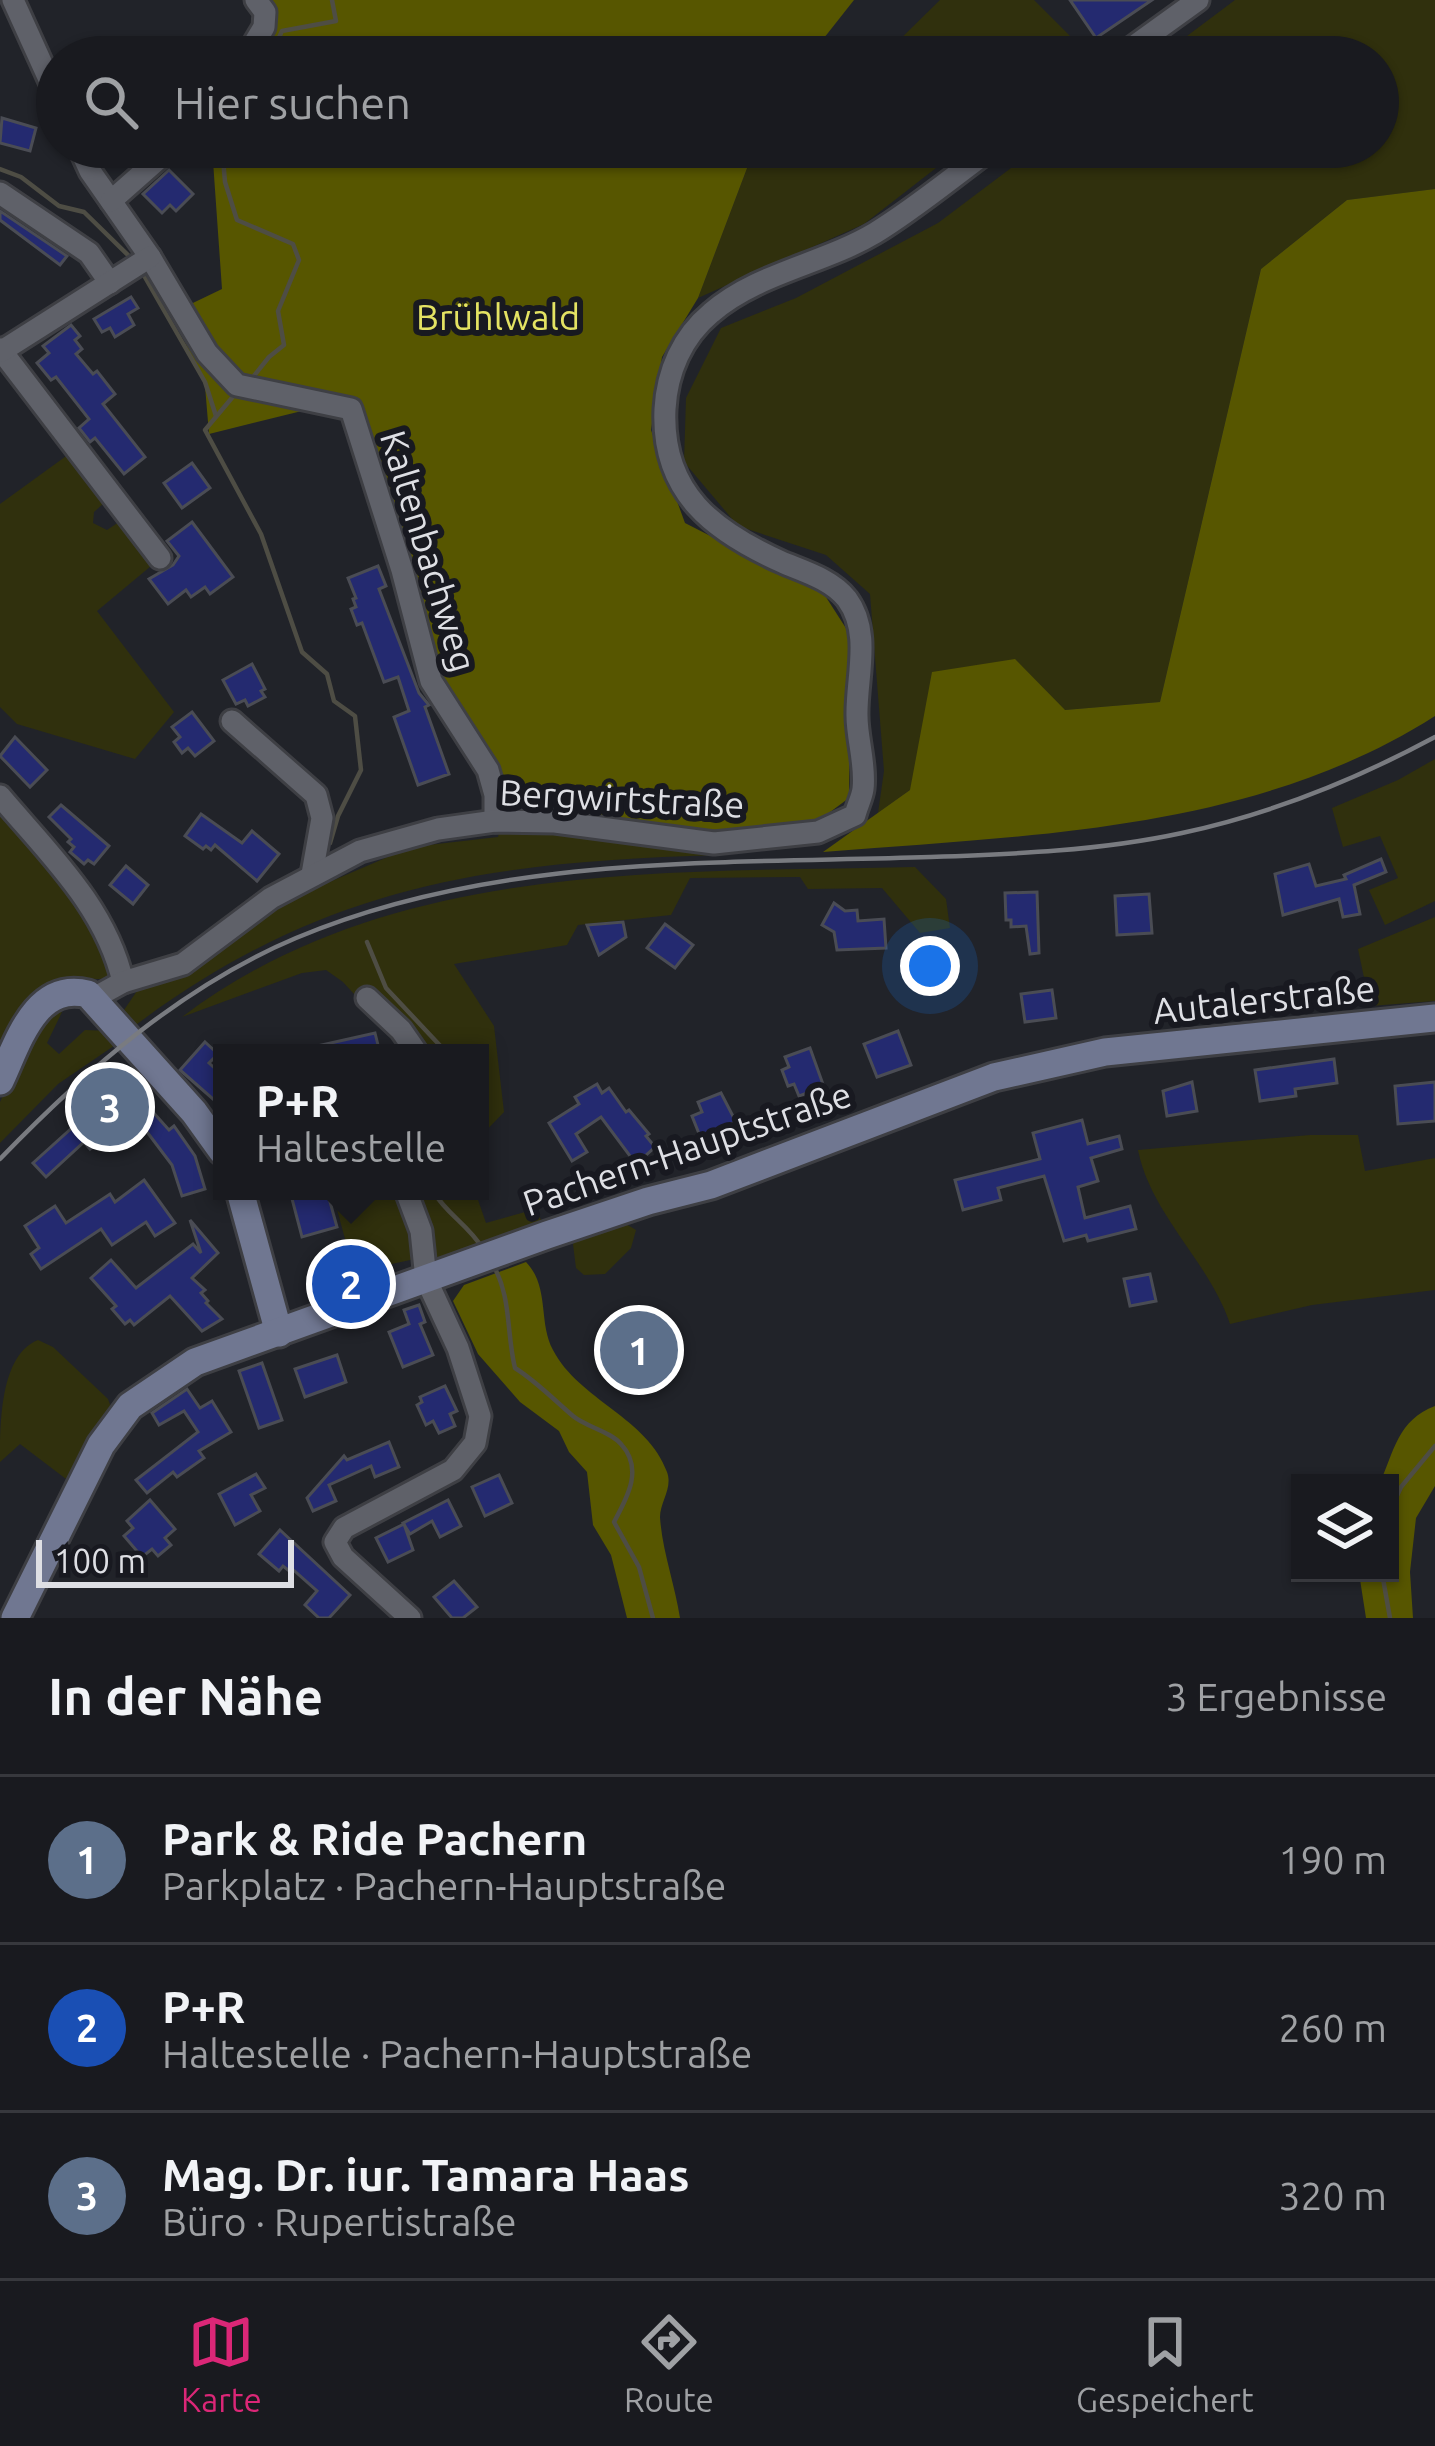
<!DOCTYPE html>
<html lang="de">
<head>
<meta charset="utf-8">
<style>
	body { margin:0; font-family:Ubuntu,sans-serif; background:#222328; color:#f1f3f6 }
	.controls { position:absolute; right:36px; bottom:36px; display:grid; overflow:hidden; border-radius:0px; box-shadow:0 3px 9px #0004 }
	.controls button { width:108px; height:108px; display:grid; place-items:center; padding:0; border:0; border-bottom:3px solid #37383d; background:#191a1f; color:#f1f3f6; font:60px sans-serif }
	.scale { position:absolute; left:36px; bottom:30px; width:258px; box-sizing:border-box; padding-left:12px; border:6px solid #dedfe4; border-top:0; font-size:33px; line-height:42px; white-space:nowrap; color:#dedfe4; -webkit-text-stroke:9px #181920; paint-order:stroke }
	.you { position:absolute; left:930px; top:966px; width:42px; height:42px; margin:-30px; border:9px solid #fff; border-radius:50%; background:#1a73e8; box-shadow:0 0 0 18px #1a73e833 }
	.badge { display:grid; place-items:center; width:78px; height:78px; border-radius:50%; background:#db2777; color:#fff; font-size:39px; font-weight:700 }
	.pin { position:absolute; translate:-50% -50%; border:6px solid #fff; box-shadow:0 3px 12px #0006 }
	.popup { position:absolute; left:213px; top:1044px; width:276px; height:156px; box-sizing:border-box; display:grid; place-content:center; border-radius:0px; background:#191a1f; filter:drop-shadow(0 3px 9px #0005); font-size:39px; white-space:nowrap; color:#9fa1a4 }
	.popup b { font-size:45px; color:#f1f3f6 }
	.popup::after { content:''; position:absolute; left:50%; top:100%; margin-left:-24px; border:24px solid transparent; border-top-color:#191a1f }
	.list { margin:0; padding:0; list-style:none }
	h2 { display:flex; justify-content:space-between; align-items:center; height:156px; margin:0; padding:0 48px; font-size:51px }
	h2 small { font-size:39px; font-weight:400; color:#9fa1a4 }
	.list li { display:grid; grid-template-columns:78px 1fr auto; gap:36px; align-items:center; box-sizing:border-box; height:168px; padding:0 48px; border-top:3px solid #37383d }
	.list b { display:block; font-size:45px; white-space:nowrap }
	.list p { margin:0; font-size:39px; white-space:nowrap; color:#9fa1a4 }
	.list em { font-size:39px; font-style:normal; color:#9fa1a4 }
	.icon { flex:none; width:66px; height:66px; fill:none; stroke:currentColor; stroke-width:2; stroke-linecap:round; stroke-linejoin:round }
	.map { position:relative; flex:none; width:1435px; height:1618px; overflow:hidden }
	.search { position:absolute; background:#191a1f; box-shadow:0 3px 9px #0004; left:36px; right:36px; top:36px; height:132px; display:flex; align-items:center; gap:30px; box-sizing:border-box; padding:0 42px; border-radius:66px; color:#9fa1a4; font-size:45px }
	.sheet { height:660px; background:#191a1f }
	nav { display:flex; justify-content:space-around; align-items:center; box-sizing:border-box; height:168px; border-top:3px solid #37383d; background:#191a1f; font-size:33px; color:#9fa1a4 }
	nav a { display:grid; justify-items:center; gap:6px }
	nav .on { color:#db2777 }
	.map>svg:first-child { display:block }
	.green { fill:#30300d }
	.forest { fill:#575600 }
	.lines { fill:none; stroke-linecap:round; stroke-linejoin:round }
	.stream { stroke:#4e4d44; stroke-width:4.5 }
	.building { fill:#242a70; stroke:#4a4c54; stroke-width:3 }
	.street-casing { stroke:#3e3f44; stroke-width:27 }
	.secondary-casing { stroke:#3e3f44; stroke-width:33 }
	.street { stroke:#5f6169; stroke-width:21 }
	.secondary { stroke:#707791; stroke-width:27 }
	.rail { stroke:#797b80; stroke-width:4.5 }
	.labels { text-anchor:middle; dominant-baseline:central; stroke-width:12; stroke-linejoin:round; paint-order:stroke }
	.park-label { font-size:36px; fill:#e4e363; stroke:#181920 }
	.street-label { font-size:36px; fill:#dedfe4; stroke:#181920 }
</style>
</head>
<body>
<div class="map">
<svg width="1435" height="1618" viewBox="0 0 1435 1618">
	<rect width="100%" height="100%" fill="#212329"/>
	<g class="green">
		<path d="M940 0H1034L1071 37 1062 57H882Z"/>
		<path d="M1235 0H1435V189L1347 200 1261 269 1160 702 1065 710 910 790 878 813 884 771 870 594 826 555 738 526 684 462 686 398 721 328 796 298 938 223 1039 147H1378V57H1159Z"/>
		<path d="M755 147H963L864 224 698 298Z"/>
		<path d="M69 454 104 503 94 512 93 523 107 530 119 522 151 566 97 611 174 712 135 759 17 724 0 707V504Z"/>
		<path d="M1435 759V901L1385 925 1369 890 1398 878 1380 836 1343 847 1332 808 1398 780Z"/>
		<path d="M0 807 100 940 110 977C95 982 85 976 70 978 32 985 18 1028 0 1059Z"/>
		<path d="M500 828 687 846 719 855C484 862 321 885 129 1030L124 1010 139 988 186 973 297 896 411 847 498 837Z"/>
		<path d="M915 867 946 899 950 928 920 933 882 888 808 889 800 877 690 878 671 915 578 925 567 945 454 964 494 1026 504 1112 480 1137V1053H408L343 982 326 970 302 973 182 1017C391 859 666 873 915 867Z"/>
		<path d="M1435 917V1001L1370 1006 1358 949Z"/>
		<path d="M57 1009 62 1012 47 1043 59 1054 85 1030 110 1031 121 1041 58 1084 0 1143V1102L44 1012Z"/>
		<path d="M1310 1135H1358L1365 1171 1435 1158V1290L1312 1305 1230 1324C1209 1261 1151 1215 1138 1150Z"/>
		<path d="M332 1191H475L486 1223 536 1209 542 1222 436 1260 414 1224 415 1259 354 1272Z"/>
		<path d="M621 1221 636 1230 631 1248 605 1274 584 1275 576 1268 573 1244 581 1235Z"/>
		<path d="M38 1340 53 1347 108 1399 112 1410 70 1482 20 1444 0 1462C0 1423 0 1355 38 1340Z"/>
	</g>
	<g class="forest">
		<path d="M268 0H854L809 57H232Z"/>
		<path d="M212 147H755L698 298 662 357 651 430 685 523 824 594 851 636 849 798 818 821 706 832 573 813 508 781 444 692 413 562 360 413 314 408 209 434 205 386 172 313 222 289Z"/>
		<path d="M1435 189V716C1253 832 1031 835 823 852L910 790 932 672 1015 659 1065 710 1160 702 1261 269 1347 200Z"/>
		<path d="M526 1262C550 1287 538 1322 553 1350 579 1400 648 1418 667 1472 673 1488 660 1502 660 1517 662 1550 675 1585 680 1618H627L611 1555 593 1525 587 1472 569 1452 559 1431 520 1402 478 1354 453 1301 464 1285Z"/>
		<path d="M1435 1406V1486L1416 1518 1410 1572 1413 1618H1366L1359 1573H1390V1483H1380C1394 1451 1398 1420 1435 1406Z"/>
	</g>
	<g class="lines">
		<g class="stream">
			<path d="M270 57 282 31 336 21 332 0"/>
			<path d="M222 147 225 182 237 220 293 244 299 260 278 311 284 345 269 357 249 382"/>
			<path d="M0 169 21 177 59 206 84 212 131 258"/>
			<path d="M142 272 205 382 216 416"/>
			<path d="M236 393 205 430 261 534 302 652 327 674 334 701 355 716 361 770 338 816 330 843"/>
			<path d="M367 942 386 988 447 1053"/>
			<path d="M433 1191C447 1215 468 1224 483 1249"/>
			<path d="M492 1263C512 1297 506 1331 515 1368 537 1382 553 1399 573 1416 586 1427 610 1431 621 1444 644 1469 627 1498 614 1522L639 1567 653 1618"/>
			<path d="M1390 1511 1401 1487 1435 1446"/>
			<path d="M1382 1573 1390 1618"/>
		</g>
	</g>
	<g class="building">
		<path d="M1070 0H1152L1096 38Z"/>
		<path d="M2 118 36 128 30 151 0 143Z"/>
		<path d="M169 170 193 194 176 211 170 205 162 213 143 194Z"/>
		<path d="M0 211 67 256 60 265 0 220Z"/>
		<path d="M131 297 138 308 128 314 134 325 115 337 110 328 102 332 94 319Z"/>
		<path d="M71 325 80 336 75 340 82 349 76 354 93 374 97 371 115 394 103 404 145 457 124 474 95 438 90 442 79 428 89 419 56 377 51 380 37 363 49 353 43 346Z"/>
		<path d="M192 463 210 488 182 508 164 483Z"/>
		<path d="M192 522 233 577 210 594 205 587 191 597 186 590 168 604 149 579 173 565 179 556 167 541Z"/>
		<path d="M378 566 386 586 379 589 419 693 429 705 425 707 449 774 418 785 394 717 409 711 398 677 384 682 362 623 357 625 351 609 356 607 353 599 356 598 348 578Z"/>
		<path d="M252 664 265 689 261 691 265 697 248 706 245 700 236 704 223 680Z"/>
		<path d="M192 712 214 741 195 756 188 748 182 753 174 742 180 737 172 727Z"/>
		<path d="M15 737 47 770 30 787 0 756Z"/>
		<path d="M61 805 109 846 94 864 88 860 84 864 70 852 74 847 68 842 71 839 49 817Z"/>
		<path d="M201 814 242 843 252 831 279 854 257 881 215 845 211 850 206 846 203 849 185 836Z"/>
		<path d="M1381 859 1386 872 1354 885 1360 914 1343 917 1339 899 1283 915 1275 874 1309 864 1316 886 1346 879 1344 875Z"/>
		<path d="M126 866 148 885 133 904 110 885Z"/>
		<path d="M1037 892 1039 953 1030 954 1026 926 1011 927V920H1006L1005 893Z"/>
		<path d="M1149 894 1152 933 1117 935 1115 896Z"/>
		<path d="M834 903 845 911 857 910 858 921 884 919 886 948 837 950 834 932 822 925Z"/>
		<path d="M623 922 626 937 599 955 587 925Z"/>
		<path d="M665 924 693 945 675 968 647 948Z"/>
		<path d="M1052 990 1056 1018 1025 1022 1021 994Z"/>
		<path d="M898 1031 911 1065 877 1077 864 1044Z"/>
		<path d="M375 1033 380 1053H314L313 1047Z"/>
		<path d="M205 1042 218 1054 209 1063 222 1075V1107L180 1070Z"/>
		<path d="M810 1048 824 1087 799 1096 794 1084 788 1086 782 1070 789 1067 785 1057Z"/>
		<path d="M1334 1059 1337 1083 1295 1089 1296 1096 1260 1101 1255 1070Z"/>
		<path d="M1192 1082 1197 1111 1167 1116 1163 1091Z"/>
		<path d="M1435 1082V1121L1398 1124 1395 1086Z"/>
		<path d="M597 1084 602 1093 609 1088 626 1112 629 1110 649 1134 646 1136 655 1147 636 1164 601 1117 576 1134 587 1152 572 1161 549 1123 579 1104 575 1097Z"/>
		<path d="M114 1090 132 1111 143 1101 169 1130 174 1126 195 1156 205 1189 182 1196 172 1165 132 1112 90 1149 84 1142 46 1177 33 1163Z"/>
		<path d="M721 1093 736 1122 700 1136 692 1116 702 1112 698 1102Z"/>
		<path d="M1082 1120 1088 1144 1119 1136 1122 1149 1091 1158 1098 1181 1078 1187 1085 1218 1130 1206 1136 1229 1088 1241 1086 1235 1064 1241 1044 1176 998 1188 1001 1200 963 1210 955 1180 1040 1159 1033 1133Z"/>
		<path d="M144 1180 175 1223 155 1236 146 1222 112 1245 101 1229 41 1269 31 1254 39 1248 25 1226 55 1206 66 1223 110 1194 115 1202Z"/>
		<path d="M304 1191H327L337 1227 302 1237 291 1195Z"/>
		<path d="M190 1220 218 1253 192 1278 205 1290 201 1293 208 1301 206 1303 222 1319 202 1331 170 1296 134 1325 130 1320 125 1324 112 1309 116 1306 91 1278 111 1260 136 1288 193 1244 201 1253Z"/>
		<path d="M1150 1274 1156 1301 1130 1306 1124 1279Z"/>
		<path d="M419 1305 425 1322 420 1324 433 1355 403 1367 389 1332 409 1324 404 1310Z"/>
		<path d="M337 1355 346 1382 305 1397 295 1369Z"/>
		<path d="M262 1363 282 1420 259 1428 239 1371Z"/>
		<path d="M445 1386 457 1411 450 1414 455 1426 439 1433 433 1421 426 1425 417 1405 422 1402 420 1397Z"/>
		<path d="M187 1389 200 1408 212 1401 231 1432 199 1451 204 1458 177 1477 173 1472 147 1493 136 1480 198 1432 184 1411 159 1425 152 1413Z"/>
		<path d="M389 1442 399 1467 375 1477 371 1466 329 1485 336 1501 313 1511 307 1498 344 1456 347 1460Z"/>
		<path d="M256 1474 265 1488 251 1495 260 1511 235 1525 219 1494Z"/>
		<path d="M499 1475 512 1503 485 1516 472 1487Z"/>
		<path d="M150 1500 175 1529 165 1538 171 1545 158 1556 152 1549 142 1557 124 1536 133 1528 127 1521Z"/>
		<path d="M448 1500 461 1526 440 1537 432 1521 410 1534 403 1523Z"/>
		<path d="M404 1524 413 1550 388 1562 376 1538Z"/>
		<path d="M280 1530 350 1595 329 1618H319L305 1605 317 1591 290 1567 288 1570 283 1566 279 1571 259 1554Z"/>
		<path d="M454 1581 477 1607 463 1618H452L434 1597Z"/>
	</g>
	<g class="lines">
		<g class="street-casing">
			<g id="street">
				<path d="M13 0 57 97"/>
				<path d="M246 57 264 27 265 12 256 0"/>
				<path d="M1119 57 1198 0"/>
				<path d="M79 147 90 171 150 257 207 353 237 385 351 409 402 570 431 681 488 770 495 795V821"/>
				<path d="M0 193 89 253 110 283"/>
				<path d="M111 201 172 147"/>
				<path d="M0 349 160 558"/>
				<path d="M2 351 150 257"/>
				<path d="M232 721 316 795 322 818 312 874"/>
				<path d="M0 796C48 853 106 907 123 982"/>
				<path d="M94 998 123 982 183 964 271 898 360 851 438 829 495 821 555 822 714 843 818 832 855 815C857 807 862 797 863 789 866 765 857 739 857 716 856 678 872 633 847 599 832 580 806 572 784 563 714 532 661 493 665 409 667 372 682 337 711 313 757 273 823 264 875 233 916 208 955 175 994 147"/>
				<path d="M367 998 401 1030 417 1053"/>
				<path d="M406 1191 421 1231 426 1279 458 1348 480 1416 475 1443 453 1470 344 1528 335 1542 343 1557 410 1618"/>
			</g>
		</g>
		<g class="secondary-casing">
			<g id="secondary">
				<path d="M0 1081C18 1043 35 981 88 994L194 1112 222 1151"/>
				<path d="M240 1191 279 1333"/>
				<path d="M15 1618 101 1445 130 1406 195 1362 547 1235 648 1201 711 1185 994 1077 1105 1052 1435 1018"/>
			</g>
		</g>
		<use href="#street" class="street"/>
		<use href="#secondary" class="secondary"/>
		<path class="rail" d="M0 1159C85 1071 182 986 296 938 495 854 717 864 930 857 1014 854 1099 851 1182 833 1271 814 1355 780 1435 737"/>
	</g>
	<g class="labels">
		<g class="park-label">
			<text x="498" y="316">Brühlwald</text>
		</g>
		<g class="street-label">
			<text transform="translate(429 551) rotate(73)">Kaltenbachweg</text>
			<text transform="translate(622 798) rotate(3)">Bergwirtstraße</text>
			<text transform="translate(1264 999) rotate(-6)">Autalerstraße</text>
			<text transform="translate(687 1148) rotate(-19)">Pachern-Hauptstraße</text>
		</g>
	</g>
</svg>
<div class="controls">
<button><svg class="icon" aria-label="layers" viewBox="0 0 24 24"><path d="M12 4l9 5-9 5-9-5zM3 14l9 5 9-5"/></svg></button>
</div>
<div class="scale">100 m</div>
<div class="you"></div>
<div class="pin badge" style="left:639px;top:1350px;background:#5c6f8a">1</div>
<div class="pin badge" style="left:351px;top:1284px;background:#1a4fb4">2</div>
<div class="popup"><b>P+R</b>Haltestelle</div>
<div class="pin badge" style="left:110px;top:1107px;background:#5c6f8a">3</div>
<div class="search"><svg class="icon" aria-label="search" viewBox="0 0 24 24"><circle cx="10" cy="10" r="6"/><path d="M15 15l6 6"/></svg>Hier suchen</div>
</div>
<section class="sheet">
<h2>In der Nähe<small>3 Ergebnisse</small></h2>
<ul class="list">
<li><span class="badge" style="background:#5c6f8a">1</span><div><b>Park &amp; Ride Pachern</b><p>Parkplatz · Pachern-Hauptstraße</p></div><em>190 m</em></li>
<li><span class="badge" style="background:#1a4fb4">2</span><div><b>P+R</b><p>Haltestelle · Pachern-Hauptstraße</p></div><em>260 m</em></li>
<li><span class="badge" style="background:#5c6f8a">3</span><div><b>Mag. Dr. iur. Tamara Haas</b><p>Büro · Rupertistraße</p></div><em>320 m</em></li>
</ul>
</section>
<nav>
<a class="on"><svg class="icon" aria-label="map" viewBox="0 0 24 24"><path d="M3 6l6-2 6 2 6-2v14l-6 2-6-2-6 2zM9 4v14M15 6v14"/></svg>Karte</a>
<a><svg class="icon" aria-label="directions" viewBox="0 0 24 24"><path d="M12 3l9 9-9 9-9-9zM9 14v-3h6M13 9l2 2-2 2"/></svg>Route</a>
<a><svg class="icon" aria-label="saved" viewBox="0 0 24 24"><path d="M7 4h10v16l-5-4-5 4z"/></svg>Gespeichert</a>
</nav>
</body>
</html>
